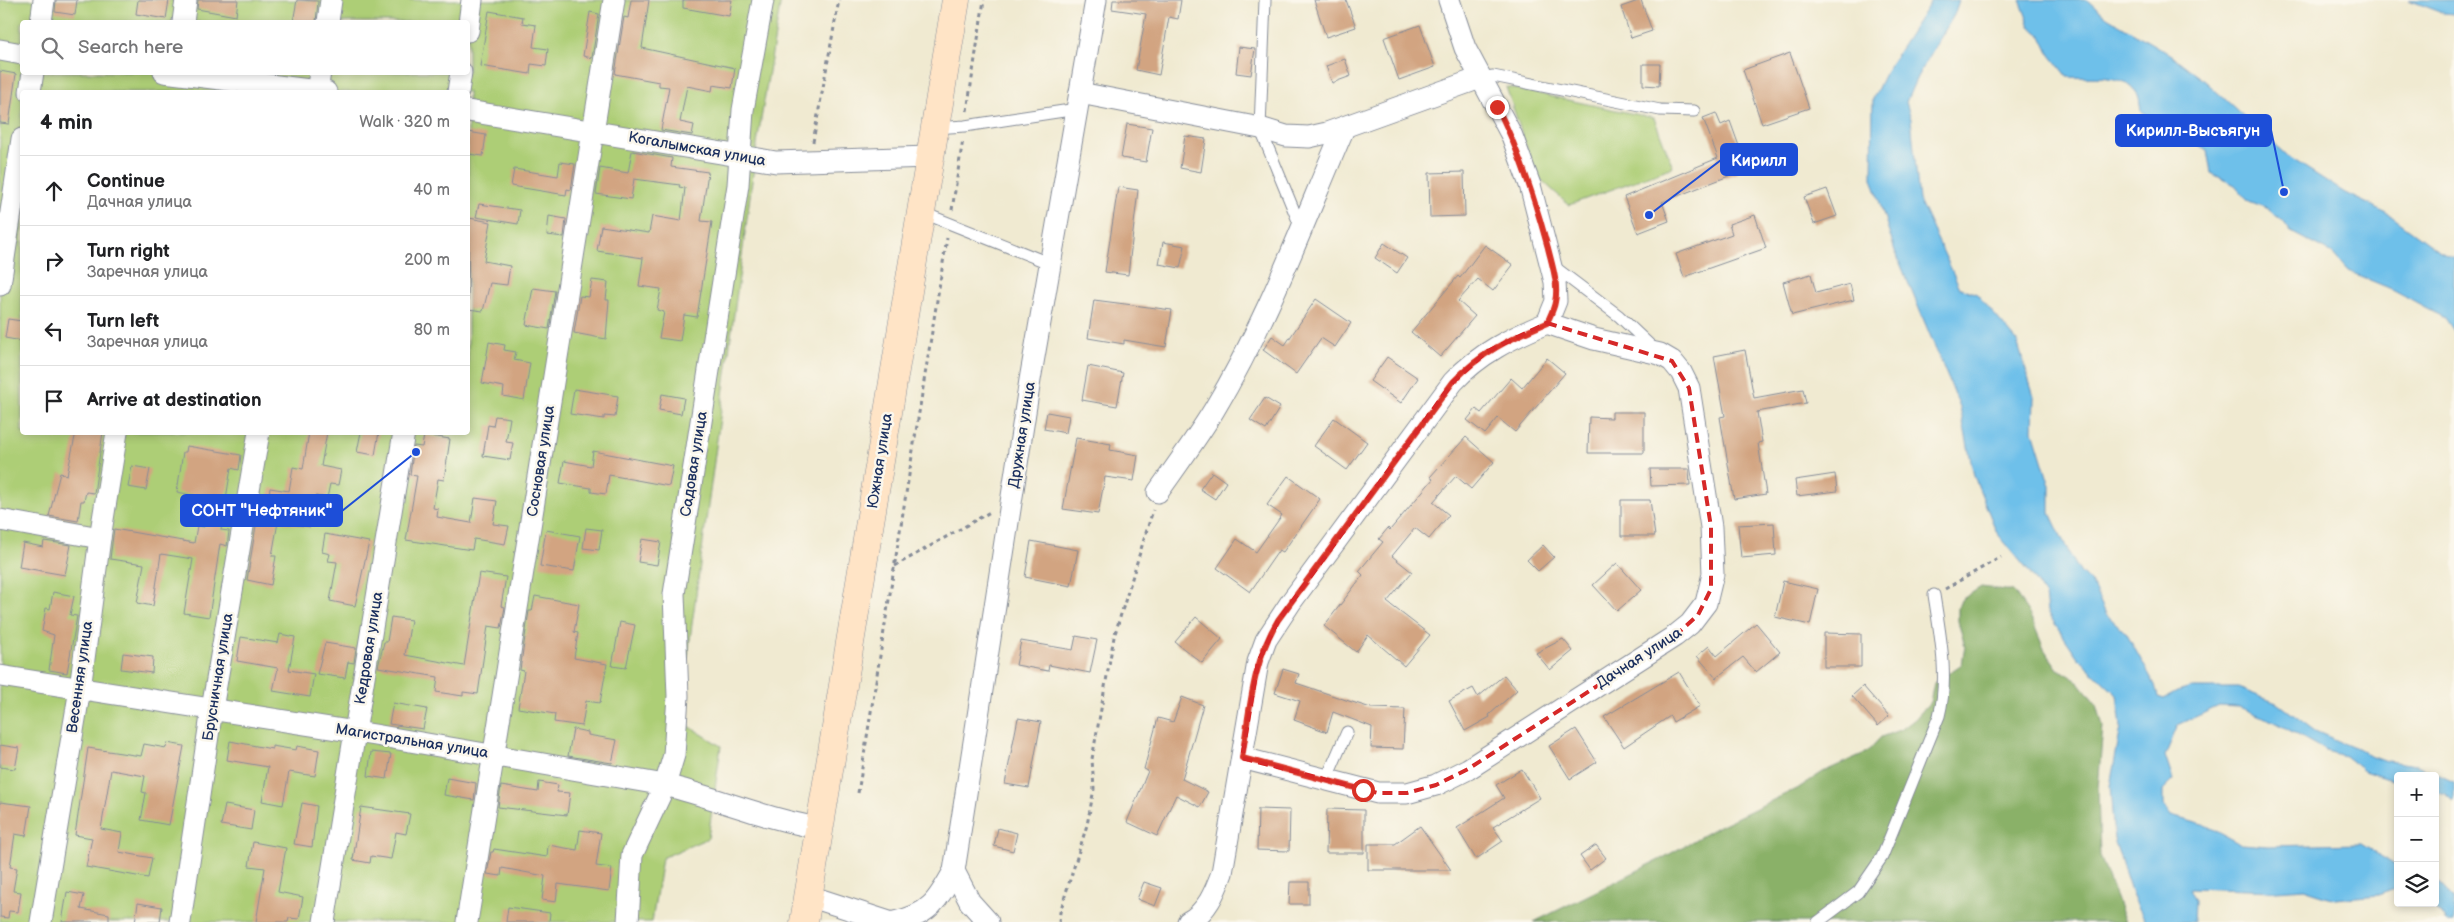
<!DOCTYPE html>
<html lang="en">
<head>
<meta charset="utf-8">
<style>
	body { margin:0; font-family:"Balsamiq Sans",sans-serif; background:#f2f2f2; color:#202124 }
	.controls { position:absolute; right:15px; bottom:15px; display:grid; overflow:hidden; border-radius:5px; box-shadow:0 2px 8px #0003 }
	.controls button { width:45px; height:45px; display:grid; place-items:center; padding:0; border:0; border-bottom:1px solid #e0e0e0; background:#fff; color:#202124; font:25px sans-serif }
	.stop { position:absolute; width:15px; height:15px; margin:-11px; border:4px solid #d93025; border-radius:50%; background:#fff }
	.stop.end { background:#d93025; border-color:#fff; box-shadow:0 1px 5px #0008 }
	.list { margin:0; padding:0; list-style:none }
	h2 { display:flex; justify-content:space-between; align-items:center; height:65px; margin:0; padding:0 20px; font-size:21px }
	h2 small { font-size:16px; font-weight:400; color:#757577 }
	.list li { display:grid; grid-template-columns:32px 1fr auto; gap:15px; align-items:center; box-sizing:border-box; height:70px; padding:0 20px; border-top:1px solid #e0e0e0 }
	.list b { display:block; font-size:19px; white-space:nowrap }
	.list p { margin:0; font-size:16px; white-space:nowrap; color:#757577 }
	.list em { font-size:16px; font-style:normal; color:#757577 }
	.icon { flex:none; width:28px; height:28px; fill:none; stroke:currentColor; stroke-width:2; stroke-linecap:round; stroke-linejoin:round }
	.map { position:relative; flex:none; width:2454px; height:922px; overflow:hidden }
	.search { position:absolute; background:#fff; box-shadow:0 2px 8px #0003; left:20px; top:20px; width:450px; height:55px; display:flex; align-items:center; gap:12px; box-sizing:border-box; padding:0 18px; border-radius:5px; color:#757577; font-size:19px }
	.panel { position:absolute; background:#fff; box-shadow:0 2px 8px #0003; left:20px; top:90px; width:450px; height:345px; border-radius:5px }
	.map>svg:first-child { display:block }
	.green { fill:#adce76; stroke:#647e6a; fill-rule:evenodd }
	.forest { fill:#8ab167; stroke:#527062 }
	.water { fill:#6ec0ea; stroke:#4478a4 }
	.building { fill:#d2a481 }
	.lines { fill:none; stroke-linecap:round; stroke-linejoin:round }
	.lane-casing { stroke:#868c98; stroke-width:13 }
	.street-casing { stroke:#868c98; stroke-width:23 }
	.secondary-casing { stroke:#868c98; stroke-width:29 }
	.path { stroke:#868c98; stroke-width:3; stroke-dasharray:4 4; stroke-linecap:butt }
	.lane { stroke:#fff; stroke-width:11 }
	.street { stroke:#fff; stroke-width:21 }
	.secondary { stroke:#ffe4c6; stroke-width:28 }
	.route { stroke:#d93025; stroke-width:6 }
	.marked { fill:none; stroke:#d62828; stroke-width:4; stroke-dasharray:10 6; stroke-linejoin:round }
	.labels { text-anchor:middle; dominant-baseline:central; stroke-width:5; stroke-linejoin:round; paint-order:stroke }
	.street-label { font-size:15px; fill:#1b2f5e; stroke:#fbf7ec }
	.leader { fill:none; stroke:#1d4ed8; stroke-width:2 }
	.callout-dot { fill:#1d4ed8; stroke:#fbf7ec; stroke-width:2 }
	.callout { fill:#1d4ed8; stroke:#1d4ed8; stroke-width:2 }
	.callout-label { font-size:16px; text-anchor:middle; font-weight:bold; fill:#fff }
</style>
</head>
<body>
<div class="map">
<svg width="2454" height="922" viewBox="0 0 2454 922">
	<rect width="100%" height="100%" fill="#fbf7ec"/>
	<filter id="ink" filterUnits="userSpaceOnUse"><feTurbulence type="fractalNoise" baseFrequency=".02" numOctaves="2"/><feDisplacementMap in="SourceGraphic" scale="10" xChannelSelector="R" yChannelSelector="G"/><feConvolveMatrix kernelMatrix="1 2 1 2 8 2 1 2 1" color-interpolation-filters="sRGB"/></filter>
	<filter id="wash" filterUnits="userSpaceOnUse"><feTurbulence type="fractalNoise" baseFrequency=".0096" numOctaves="4" result="noise"/><feDisplacementMap in="SourceGraphic" scale="20" xChannelSelector="R" yChannelSelector="G"/><feGaussianBlur stdDeviation="1.12" result="paint"/><feColorMatrix in="noise" values="0 0 0 0 0 0 0 0 0 0 0 0 0 0 0 0 0 1.4 0 .05"/><feComposite in="paint" operator="in"/></filter>
	<g filter="url(#wash)">
		<rect width="100%" height="100%" fill="#f0ead1"/>
		<g class="green">
			<path d="M0 0H781L758 137 679 720 721 746 708 838 662 858 652 922H0ZM22 22H468V72H22ZM22 92H468V432H22Z"/>
			<path d="M1506 87 1654 118 1673 167 1569 205 1536 175Z"/>
		</g>
		<path class="forest" d="M1981 587 2013 591 2029 613 2044 649 2058 669 2079 682 2097 705 2103 726 2098 789 2100 856 2125 922H1534L1661 859 1719 826 1800 787 1823 772 1867 752 1881 737 1902 729 1915 719 1930 702 1934 683 1962 664 1965 646 1958 621V608L1961 600Z"/>
		<g class="water">
			<path d="M1932 0H1959L1954 15 1917 77 1906 102 1911 119 1919 200 1960 288 1977 294 2017 341 2034 397 2033 431 2050 486V513L2070 555 2080 572 2092 584 2106 614 2126 633 2155 685 2158 697 2164 699 2177 692 2191 688H2238L2279 704 2315 731 2373 756 2387 761 2417 765 2454 782V802L2446 795 2435 792V776H2398V782L2364 771 2345 756 2326 751 2275 722 2239 707 2219 706 2178 725 2165 756 2173 780 2163 790V805L2171 816 2207 826 2240 844 2268 846 2361 844 2398 867V888L2378 895 2335 899 2304 889 2276 891 2189 888 2195 901 2194 922H2146L2133 897 2114 839 2110 786 2121 727 2117 695 2079 659 2047 612 2045 596 2030 573 1997 533 1974 476 1960 407 1895 251 1872 178 1873 99 1887 69Z"/>
			<path d="M2020 0H2088L2107 17 2171 55 2205 81 2286 155 2345 193 2387 213 2439 251 2454 258V331L2445 318 2394 290 2348 271 2333 254 2291 232 2283 221 2265 207 2249 201 2235 185 2211 173 2207 150 2141 111C2140 107 2140 99 2138 95 2125 71 2089 79 2067 77L2050 55 2040 34 2030 26Z"/>
			<path d="M2409 0H2454V14L2443 13Z"/>
			<path d="M2435 879 2454 899V922H2446L2445 918 2425 903H2435Z"/>
		</g>
		<g id="blocks">
			<g class="building">
				<path d="M56 0H77L75 15 55 12Z"/>
				<path d="M138 0H169L166 19 136 14Z"/>
				<path d="M198 0H238L236 16 197 9Z"/>
				<path d="M297 0 318 1 316 22H293Z"/>
				<path d="M631 0H649L642 48 735 68 732 88 713 85 712 91 687 86 680 122 694 125 692 135 661 130 669 87 659 86V82L615 74 624 17 628 18Z"/>
				<path d="M683 0H732L729 16 683 8Z"/>
				<path d="M1113 0H1181L1178 19 1169 17 1159 75 1136 70 1146 14 1112 9Z"/>
				<path d="M1314 0H1346L1356 27 1326 37Z"/>
				<path d="M1641 0 1652 31 1631 38 1621 7Z"/>
				<path d="M489 11 523 17 522 23 536 25 533 47 548 49 546 66 531 64 530 74 480 66Z"/>
				<path d="M590 12 599 14 592 58 583 56Z"/>
				<path d="M1420 25 1435 67 1399 80 1384 38Z"/>
				<path d="M1239 47 1255 49 1251 75 1236 73Z"/>
				<path d="M1790 53 1809 108 1762 124 1743 70Z"/>
				<path d="M1345 59 1351 76 1332 83 1326 66Z"/>
				<path d="M1643 64H1660L1659 86 1643 85Z"/>
				<path d="M0 71 16 74 9 124 0 123Z"/>
				<path d="M1716 113 1721 125 1730 121 1739 146 1730 150 1739 172 1662 202 1669 221 1638 233 1624 197 1718 158 1703 118Z"/>
				<path d="M1127 124 1152 128 1146 162 1121 158Z"/>
				<path d="M468 132 486 135 483 156 468 154Z"/>
				<path d="M1185 136 1206 139 1201 172 1180 168Z"/>
				<path d="M632 151 672 158 671 167 708 172 701 221 712 222 697 317 684 315 680 341 659 338 664 312 657 310 661 289 639 286 643 258 597 251 601 226 649 233 652 216 681 221 685 188 679 187 680 185 634 179 631 199 596 194 600 168 628 173Z"/>
				<path d="M560 162 575 164 571 190 567 189 566 195 511 186 514 169 558 176Z"/>
				<path d="M1464 172 1465 216 1430 217 1429 173Z"/>
				<path d="M1118 187 1138 190 1128 275 1105 272Z"/>
				<path d="M1827 189 1837 216 1814 224 1804 197Z"/>
				<path d="M479 204 520 210 518 224 476 217Z"/>
				<path d="M1755 215 1766 248 1684 277 1676 254 1732 234 1729 224Z"/>
				<path d="M549 216 566 219 564 237 547 235Z"/>
				<path d="M469 218 491 222 484 261 510 266 507 285 490 283 483 311 468 309Z"/>
				<path d="M1163 242 1185 246 1180 268 1159 264Z"/>
				<path d="M1384 243 1407 258 1397 273 1375 258Z"/>
				<path d="M1485 245 1513 265 1493 291 1478 279 1458 301 1475 316 1440 357 1411 332 1458 276 1460 278Z"/>
				<path d="M1811 274 1816 293 1850 284 1854 300 1792 315 1783 282Z"/>
				<path d="M592 280 608 282 606 300H609L606 339 574 333 580 296 589 297Z"/>
				<path d="M533 288 555 291 549 329 526 325Z"/>
				<path d="M1316 299 1351 323 1335 347 1321 338 1296 374 1263 350 1272 336 1285 345Z"/>
				<path d="M1094 300 1172 310 1166 347 1124 340V344L1088 338Z"/>
				<path d="M8 319 22 321V341L5 338Z"/>
				<path d="M489 342 505 345 504 350 516 352 514 360 530 363 524 400 503 396 504 387 482 383Z"/>
				<path d="M1745 350 1754 398 1803 389 1806 403 1757 412 1762 442 1758 443 1766 494 1734 499 1720 417 1725 416 1714 356Z"/>
				<path d="M1387 357 1418 378 1401 403 1370 381Z"/>
				<path d="M1547 358 1565 373 1515 432 1498 418 1485 434 1467 420 1476 409 1481 413 1511 378 1522 388Z"/>
				<path d="M1088 366 1123 373 1117 406 1082 400Z"/>
				<path d="M574 389 618 396 615 417 604 416V419L570 414Z"/>
				<path d="M662 394 684 398 681 414 659 410Z"/>
				<path d="M1265 398 1280 407 1266 430 1250 420Z"/>
				<path d="M1047 412 1069 416 1066 433 1044 429Z"/>
				<path d="M1612 412H1644V453H1588L1589 417 1612 418Z"/>
				<path d="M495 416 510 418 506 442 513 443 510 460 483 456 488 425 493 426Z"/>
				<path d="M1334 418 1367 442 1347 470 1314 446Z"/>
				<path d="M76 432H103L94 493 86 492 84 501H81L78 521 49 516 60 473 67 475Z"/>
				<path d="M309 432H327L321 466 341 470 338 485 330 484 327 498 316 496 310 527 278 522 272 556H276L271 585 247 580 260 502 268 503 270 488 289 491 293 467 303 469Z"/>
				<path d="M361 432H379L375 455 357 452Z"/>
				<path d="M424 435 450 439 444 480 438 479 433 508 438 509 437 517 471 523 475 498 497 501 493 524 509 526 505 544 474 539 472 550 406 540 417 476 410 475 414 446 422 447Z"/>
				<path d="M1466 437 1494 462 1471 489 1456 476 1433 502 1449 515 1429 539 1415 528 1392 556 1412 572 1387 602 1430 635 1404 666 1368 635 1356 652 1324 626 1363 575 1359 571 1383 542 1379 539 1388 528 1390 530 1433 479 1430 477Z"/>
				<path d="M1076 438 1111 444 1110 450 1138 455 1134 481 1105 477 1098 514 1063 509Z"/>
				<path d="M187 446 241 455 239 470 231 468 221 530 229 531 227 546 220 544 209 617 184 613 193 559 161 554 153 606 137 603 144 564 110 559 114 529 194 543 197 526 204 527 208 498 177 492 183 452H186Z"/>
				<path d="M593 451 673 466 669 486 609 475 606 494 591 492V488L560 483 564 461 591 466Z"/>
				<path d="M132 466 150 469 146 490 128 487Z"/>
				<path d="M1650 469H1689L1690 485 1651 486Z"/>
				<path d="M1212 472 1226 482 1215 499 1200 489Z"/>
				<path d="M1835 474 1837 491 1797 496 1795 480Z"/>
				<path d="M1288 476 1320 499 1283 552 1279 550 1250 592 1217 568 1237 539 1256 552 1282 515 1267 505Z"/>
				<path d="M1621 500H1650L1655 536H1621Z"/>
				<path d="M1774 523 1776 555 1741 558 1738 525Z"/>
				<path d="M586 528 602 530 599 550 583 548Z"/>
				<path d="M546 530 580 536 574 571 540 566Z"/>
				<path d="M325 534 369 542 355 606 330 601 337 562 328 561 330 554 322 552Z"/>
				<path d="M642 539 661 542 657 565 638 562Z"/>
				<path d="M44 541 71 545 65 575 19 567 23 543 43 547Z"/>
				<path d="M1031 541 1078 550 1071 586 1025 577Z"/>
				<path d="M1543 545 1554 557 1538 571 1527 560Z"/>
				<path d="M1617 563 1641 590 1617 611 1593 585Z"/>
				<path d="M479 573 506 577 501 606 505 607 501 628 488 626 478 694 463 692V696L436 692 438 677 378 667 384 642H387L391 617 411 620 405 655 464 666Z"/>
				<path d="M1783 581 1818 589 1810 625 1775 617Z"/>
				<path d="M53 592 74 596 70 615 77 616 67 673 49 670 54 635 42 631 46 608 50 609Z"/>
				<path d="M535 596 579 604 574 632 578 633 574 658 607 664 600 703 586 701 582 726 554 722 555 714 518 708 524 671 520 670 529 611H532Z"/>
				<path d="M1196 617 1222 639 1202 663 1175 642Z"/>
				<path d="M620 622 635 625 626 668 612 666Z"/>
				<path d="M1756 623 1780 652 1756 672 1743 657 1716 678 1697 656 1709 646 1717 656Z"/>
				<path d="M1824 633 1861 634V667H1824Z"/>
				<path d="M280 634 295 637 289 670 314 674 310 697 273 691 278 668 237 661 241 637 278 643Z"/>
				<path d="M1076 636 1097 640 1090 673 1049 665 1048 671 1016 665 1021 641 1073 650Z"/>
				<path d="M1563 639 1573 651 1550 670 1536 653Z"/>
				<path d="M325 643 356 648 354 663 348 662 345 678 317 674Z"/>
				<path d="M123 653 153 657 152 673 121 669Z"/>
				<path d="M1283 669 1299 674 1296 683 1349 701 1371 708 1405 709 1403 749 1371 748 1372 727 1333 712 1327 732 1294 720 1300 701 1275 693Z"/>
				<path d="M1679 672 1700 706 1673 722 1670 716 1624 747 1604 717Z"/>
				<path d="M1504 675 1517 690 1489 715 1490 717 1465 731 1449 701 1473 688 1478 697Z"/>
				<path d="M1863 686 1889 716 1878 726 1852 696Z"/>
				<path d="M1182 697 1203 705 1182 779 1208 792 1200 807 1176 795 1157 836 1127 822 1148 771 1144 769 1158 718 1173 722Z"/>
				<path d="M393 703 427 709 423 729 389 724Z"/>
				<path d="M1018 718 1041 722 1029 788 1005 784Z"/>
				<path d="M573 729 588 732V735L617 740 612 763 568 756Z"/>
				<path d="M1576 729 1597 762 1570 779 1549 746Z"/>
				<path d="M230 741 272 749V746L296 750 297 746 319 750 315 776 289 772 283 805 262 801 268 767 227 760Z"/>
				<path d="M167 743 184 746 169 825 141 820 146 793 142 792 145 776 111 770 101 829 122 833 119 852 152 858 148 878 86 867 92 838 75 835 88 748 141 756 144 744 166 748Z"/>
				<path d="M0 745 19 748 15 769 0 767Z"/>
				<path d="M371 752 391 754 387 779 368 776Z"/>
				<path d="M1522 769 1540 798 1493 827 1503 841 1476 859 1457 828 1504 798 1496 785Z"/>
				<path d="M447 778 476 783 474 800 444 795Z"/>
				<path d="M539 782 558 785 557 792 570 793 567 815 498 807 501 786 538 792Z"/>
				<path d="M0 802 31 806 26 836 15 834 10 867 17 868 13 891 21 892 18 912 9 911 8 918 0 917Z"/>
				<path d="M302 803 317 806 312 847 294 844Z"/>
				<path d="M225 805 254 810 251 830 221 825Z"/>
				<path d="M361 807 410 814 406 834 396 832 391 859 371 856 370 863 353 860Z"/>
				<path d="M1258 809 1290 810 1289 851 1257 850Z"/>
				<path d="M1327 809 1364 810V853H1326Z"/>
				<path d="M1420 826 1451 870H1368V844H1395Z"/>
				<path d="M998 828 1017 833 1013 851 994 846Z"/>
				<path d="M580 830 601 833 596 866 612 868 609 891 558 884 556 902 542 900 545 876 502 868 501 876 487 874 491 852H493L494 849 547 857 548 845 577 850Z"/>
				<path d="M253 842 286 848 278 892 303 897 299 919 289 918 288 922H256L265 868 249 866Z"/>
				<path d="M1596 845 1606 858 1590 870 1580 856Z"/>
				<path d="M1144 882 1162 888 1155 906 1137 899Z"/>
				<path d="M1290 882H1309V904H1289Z"/>
				<path d="M67 892 84 895 81 909 109 914V922H62Z"/>
				<path d="M138 903 162 907 160 922H135Z"/>
				<path d="M508 907 550 913 549 922H506Z"/>
			</g>
		</g>
	</g>
	<g filter="url(#ink)">
		<use href="#blocks" fill-opacity="0" stroke="#868c98" stroke-width="1"/>
		<g class="lines">
			<g class="lane-casing">
				<g id="lane">
					<path d="M1265 0 1260 128 1301 228"/>
					<path d="M1480 78 1493 76 1660 110 1694 111"/>
					<path d="M935 128 965 126 1077 109"/>
					<path d="M921 212 1051 264"/>
					<path d="M1553 266 1619 316 1655 350"/>
					<path d="M1326 780 1347 732"/>
					<path d="M1818 922 1858 892 1882 857 1939 716C1949 678 1940 634 1934 595"/>
				</g>
			</g>
			<g class="street-casing">
				<g id="street">
					<path d="M41 22 44 0"/>
					<path d="M183 22 186 0"/>
					<path d="M328 22 331 0"/>
					<path d="M468 31 472 0"/>
					<path d="M0 50 22 54"/>
					<path d="M164 72 326 92"/>
					<path d="M30 92 33 72"/>
					<path d="M317 92 320 72"/>
					<path d="M458 92 461 72"/>
					<path d="M1080 93 1260 128 1286 136 1309 137 1327 133 1480 78"/>
					<path d="M468 111 776 162 929 157"/>
					<path d="M0 285 22 139"/>
					<path d="M1158 492C1177 465 1197 438 1214 410 1267 322 1303 223 1344 128"/>
					<path d="M0 520 100 538"/>
					<path d="M0 676 375 735 665 785C717 798 766 819 819 828"/>
					<path d="M1242 758 1378 793H1407L1436 785 1468 769 1675 636 1690 624 1706 603 1713 574 1711 527 1689 388 1681 372 1672 361 1660 354 1594 339 1547 323"/>
					<path d="M954 871 970 902 988 922"/>
					<path d="M809 896 889 922"/>
					<path d="M41 922 80 689 100 538 117 432"/>
					<path d="M180 922 212 709 259 432"/>
					<path d="M324 922 404 432"/>
					<path d="M467 922 614 0"/>
					<path d="M628 922 632 855 665 785 674 755 678 696 674 594 738 185 743 110 763 0"/>
					<path d="M894 922C929 916 938 900 954 871L1030 380 1096 0"/>
					<path d="M1188 922C1207 912 1215 892 1222 873L1258 662 1266 640 1291 602 1453 382C1480 353 1511 338 1547 323L1556 301 1555 282 1530 185 1512 136 1465 48 1449 0"/>
				</g>
			</g>
			<g class="secondary-casing">
				<path id="secondary" d="M804 922 956 0"/>
			</g>
			<g class="path">
				<path d="M967 111 984 0"/>
				<path d="M813 142 839 0"/>
				<path d="M952 210 963 139"/>
				<path d="M895 566 990 512"/>
				<path d="M1945 589 2001 557"/>
				<path d="M858 793 947 238"/>
				<path d="M1059 922 1060 912 1087 825 1094 789 1092 759 1114 637 1153 510"/>
			</g>
			<use href="#lane" class="lane"/>
			<use href="#street" class="street"/>
			<use href="#secondary" class="secondary"/>
		</g>
	</g>
	<g class="lines" filter="url(#ink)">
		<path class="route" d="M1363 790 1242 758C1250 709 1252 663 1278 620L1453 382C1480 353 1511 338 1547 323 1550 316 1554 309 1555 302 1559 285 1552 265 1548 248 1535 200 1520 152 1497 107"/>
	</g>
	<path class="marked" d="M1547 323 1672 361 1689 388 1711 527V589L1698 615 1675 636 1468 769 1436 785 1407 793H1378L1242 758 1258 662 1278 621 1453 382 1486 352Z"/>
	<g class="labels">
		<g class="street-label">
			<text transform="translate(697 149) rotate(10)">Когалымская улица</text>
			<text transform="translate(1022 435) rotate(-81)">Дружная улица</text>
			<text transform="translate(541 461) rotate(-81)">Сосновая улица</text>
			<text transform="translate(880 461) rotate(-81)">Южная улица</text>
			<text transform="translate(694 464) rotate(-81)">Садовая улица</text>
			<text transform="translate(369 648) rotate(-81)">Кедровая улица</text>
			<text transform="translate(1639 658) rotate(-33)">Дачная улица</text>
			<text transform="translate(80 677) rotate(-82)">Весенняя улица</text>
			<text transform="translate(218 677) rotate(-81)">Брусничная улица</text>
			<text transform="translate(412 741) rotate(9)">Магистральная улица</text>
		</g>
	</g>
	<path class="leader" d="M2284 192L2271 130M1649 215L1721 160M416 452L342 511"/>
	<g class="callout-dot">
		<circle cx="2284" cy="192" r="5"/>
		<circle cx="1649" cy="215" r="5"/>
		<circle cx="416" cy="452" r="5"/>
	</g>
	<g class="callout">
		<rect x="2116" y="115" width="155" height="31" rx="5"/>
		<rect x="1721" y="144" width="76" height="31" rx="5"/>
		<rect x="181" y="495" width="161" height="31" rx="5"/>
	</g>
	<g class="callout-label">
		<text x="2193" y="136">Кирилл-Высъягун</text>
		<text x="1759" y="166">Кирилл</text>
		<text x="262" y="516">СОНТ "Нефтяник"</text>
	</g>
</svg>
<div class="controls">
<button>+</button>
<button>−</button>
<button><svg class="icon" aria-label="layers" viewBox="0 0 24 24"><path d="M12 4l9 5-9 5-9-5zM3 14l9 5 9-5"/></svg></button>
</div>
<div class="stop" style="left:1363px;top:790px"></div>
<div class="stop end" style="left:1497px;top:107px"></div>
<div class="search"><svg class="icon" aria-label="search" viewBox="0 0 24 24"><circle cx="10" cy="10" r="6"/><path d="M15 15l6 6"/></svg>Search here</div>
<section class="panel">
<h2>4 min<small>Walk · 320 m</small></h2>
<ul class="list">
<li><svg class="icon" aria-label="ahead" viewBox="0 0 24 24"><path d="M12 20V5M6 11l6-6 6 6"/></svg><div><b>Continue</b><p>Дачная улица</p></div><em>40 m</em></li>
<li><svg class="icon" aria-label="right" viewBox="0 0 24 24"><path d="M7 20v-9h11M14 6l5 5-5 5"/></svg><div><b>Turn right</b><p>Заречная улица</p></div><em>200 m</em></li>
<li><svg class="icon" aria-label="left" viewBox="0 0 24 24"><path d="M17 20v-9H6M10 6l-5 5 5 5"/></svg><div><b>Turn left</b><p>Заречная улица</p></div><em>80 m</em></li>
<li><svg class="icon" aria-label="arrive" viewBox="0 0 24 24"><path d="M6 21V4h12l-3 4 3 4H6"/></svg><div><b>Arrive at destination</b></div></li>
</ul>
</section>
</div>
</body>
</html>
